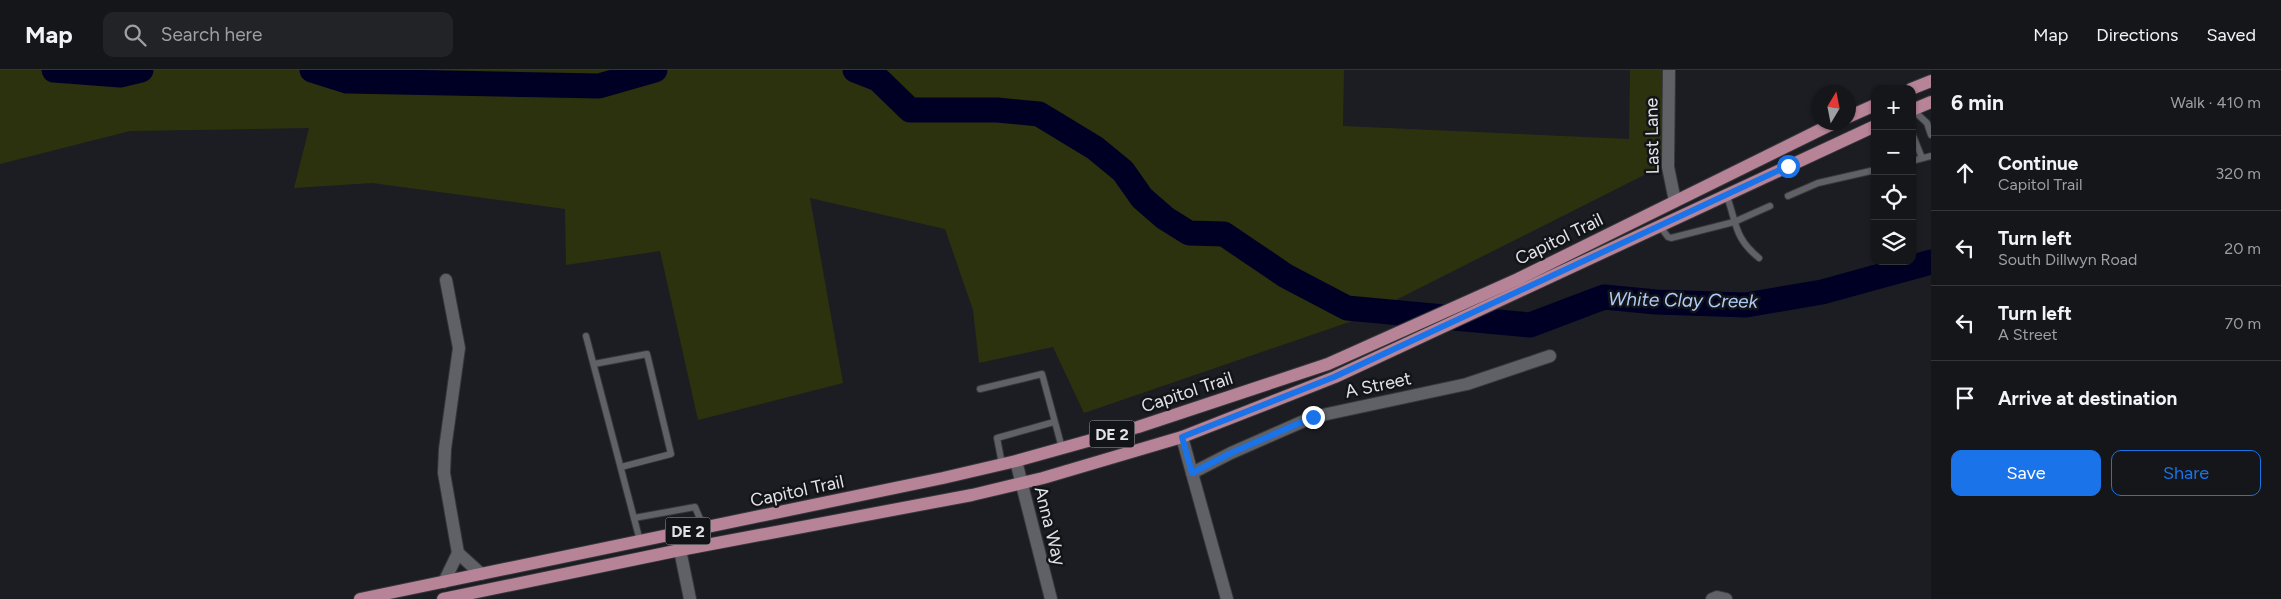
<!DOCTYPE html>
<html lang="en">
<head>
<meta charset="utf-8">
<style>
	body { margin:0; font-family:Figtree,sans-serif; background:#212327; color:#f1f3f6 }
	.controls { position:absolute; right:15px; top:15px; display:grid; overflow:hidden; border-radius:10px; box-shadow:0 1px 4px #0004 }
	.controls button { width:45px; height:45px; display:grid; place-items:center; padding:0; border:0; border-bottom:1px solid #333539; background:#14161a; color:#f1f3f6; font:25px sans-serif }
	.compass { position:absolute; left:1811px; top:15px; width:45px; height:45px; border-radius:50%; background:#14161a; box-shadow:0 1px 4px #0004; rotate:10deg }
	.stop { position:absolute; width:15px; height:15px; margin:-11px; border:4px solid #1a73e8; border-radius:50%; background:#fff }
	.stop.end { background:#1a73e8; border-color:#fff; box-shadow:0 1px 5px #0008 }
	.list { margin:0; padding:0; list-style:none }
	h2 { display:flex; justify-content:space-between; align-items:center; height:65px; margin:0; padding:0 20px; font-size:21px }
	h2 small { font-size:16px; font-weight:400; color:#9d9fa2 }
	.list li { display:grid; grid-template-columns:32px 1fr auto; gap:15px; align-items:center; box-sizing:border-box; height:75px; padding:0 20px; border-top:1px solid #333539 }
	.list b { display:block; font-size:19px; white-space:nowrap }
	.list p { margin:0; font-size:16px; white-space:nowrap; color:#9d9fa2 }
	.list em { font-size:16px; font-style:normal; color:#9d9fa2 }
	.actions { display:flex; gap:10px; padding:15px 20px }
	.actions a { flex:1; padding:11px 0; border:1px solid #1a73e8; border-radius:10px; text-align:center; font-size:18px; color:#1a73e8 }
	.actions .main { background:#1a73e8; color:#fff }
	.icon { flex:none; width:28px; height:28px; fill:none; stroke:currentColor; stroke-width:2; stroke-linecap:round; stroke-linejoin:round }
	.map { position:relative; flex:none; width:1931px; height:529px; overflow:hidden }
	header { display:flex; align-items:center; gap:30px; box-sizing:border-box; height:70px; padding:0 25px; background:#14161a; border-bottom:1px solid #333539 }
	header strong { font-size:24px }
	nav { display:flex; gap:28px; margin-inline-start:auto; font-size:18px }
	.search { width:350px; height:45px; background:#212327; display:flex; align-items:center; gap:12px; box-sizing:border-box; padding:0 18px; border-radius:10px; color:#9d9fa2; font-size:19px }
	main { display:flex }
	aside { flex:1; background:#14161a }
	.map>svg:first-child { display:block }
	.green { fill:#2d320e }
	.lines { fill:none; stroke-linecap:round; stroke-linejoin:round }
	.stream { stroke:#000025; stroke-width:4.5 }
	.river { stroke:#000025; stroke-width:25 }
	.lane-casing { stroke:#36373b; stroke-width:8 }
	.street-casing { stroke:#36373b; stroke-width:14 }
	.primary-casing { stroke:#36373b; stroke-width:14 }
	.lane { stroke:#5f6167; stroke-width:6 }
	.street { stroke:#5f6167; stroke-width:12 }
	.primary { stroke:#b78397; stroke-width:12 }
	.route { stroke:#1a73e8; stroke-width:6 }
	.labels { text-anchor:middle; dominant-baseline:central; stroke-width:5; stroke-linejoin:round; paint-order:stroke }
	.shield { fill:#121418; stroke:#a4a5a8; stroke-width:1 }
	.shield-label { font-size:16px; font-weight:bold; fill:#e2e3e6 }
	.street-label { font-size:18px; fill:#e2e3e6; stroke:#121418 }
	.water-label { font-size:19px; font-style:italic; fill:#b0cbf8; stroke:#121418 }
</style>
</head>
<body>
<header>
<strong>Map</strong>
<div class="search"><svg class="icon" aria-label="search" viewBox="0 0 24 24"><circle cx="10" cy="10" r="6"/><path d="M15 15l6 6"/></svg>Search here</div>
<nav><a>Map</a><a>Directions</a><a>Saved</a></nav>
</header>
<main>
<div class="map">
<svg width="1931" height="529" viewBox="0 0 1931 529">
	<rect width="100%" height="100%" fill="#1b1d22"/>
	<path class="green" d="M0 0H1344L1343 56 1629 69 1630 0H1666L1665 81 1654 100 1358 249 1084 343 1053 277 979 293 973 240 945 159 810 128 843 313 698 350 660 181 566 195 565 139 372 113 294 118 309 58 130 61 0 94Z"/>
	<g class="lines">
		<path class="stream" d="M346 0 347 11"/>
		<g class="river">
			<path d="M54 0 120 5 141 0"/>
			<path d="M312 0 347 11 599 16 655 0"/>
			<path d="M855 0 878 9 910 40H997L1039 44 1095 78 1123 101 1142 128 1165 148 1189 163 1224 164 1286 206 1347 238 1530 255 1604 227 1656 232 1746 235 1822 222 1931 192"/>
		</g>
		<g class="lane-casing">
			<g id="lane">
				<path d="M1912 39 1927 53 1931 65"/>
				<path d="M1912 63 1922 88"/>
				<path d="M1912 91 1931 86"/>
				<path d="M1726 124C1737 152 1733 167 1759 188"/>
				<path d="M1788 126 1818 113 1875 100"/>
				<path d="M1659 155 1668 167 1671 168 1734 152 1770 136"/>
				<path d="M586 266 640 471"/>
				<path d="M594 294 647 284 671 384 621 397"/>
				<path d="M980 319 1042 304 1062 378"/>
				<path d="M1002 394 997 368 1054 352"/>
				<path d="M634 448 695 437 704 458"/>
			</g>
		</g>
		<g class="street-casing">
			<g id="street">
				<path d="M1669 0 1668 97 1675 131"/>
				<path d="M446 210 459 278 445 379 444 403 458 483"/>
				<path d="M1182 367 1227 529"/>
				<path d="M1016 391 1051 529"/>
				<path d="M1192 403 1231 383 1313 347 1467 314 1550 286"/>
				<path d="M680 480 690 529"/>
				<path d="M444 512 458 483 481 504"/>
				<path d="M1712 529 1717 527 1726 529"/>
			</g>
		</g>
		<g class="primary-casing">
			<g id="primary">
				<path d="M1911 19 1931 11"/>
				<path d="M1912 40 1931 32"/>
				<path d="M1848 47 1875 35"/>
				<path d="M360 529 943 408 1016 391 1138 357 1328 294 1518 209 1836 52"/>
				<path d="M443 529 680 480 972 425 1043 408 1182 367 1335 307 1875 56"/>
			</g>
		</g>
		<use href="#lane" class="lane"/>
		<use href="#street" class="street"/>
		<use href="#primary" class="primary"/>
	</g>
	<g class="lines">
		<path class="route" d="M1313 347 1231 383 1192 403 1182 367 1334 307 1788 96"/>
	</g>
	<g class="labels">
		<g class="shield">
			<rect x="1089.5" y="350.5" width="45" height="27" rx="4"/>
			<rect x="665.5" y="447.5" width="45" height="27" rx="4"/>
		</g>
		<g class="shield-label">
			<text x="1112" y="364">DE 2</text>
			<text x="688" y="461">DE 2</text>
		</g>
		<g class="street-label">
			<text transform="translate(1652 66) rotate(-91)">Last Lane</text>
			<text transform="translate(1559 169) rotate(-26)">Capitol Trail</text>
			<text transform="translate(1378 315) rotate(-12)">A Street</text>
			<text transform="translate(1187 322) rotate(-18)">Capitol Trail</text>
			<text transform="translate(797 421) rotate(-12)">Capitol Trail</text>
			<text transform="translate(1050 456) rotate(76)">Anna Way</text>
		</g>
		<g class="water-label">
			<text transform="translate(1683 230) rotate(1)">White Clay Creek</text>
		</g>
	</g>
</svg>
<div class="controls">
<button>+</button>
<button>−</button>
<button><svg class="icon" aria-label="locate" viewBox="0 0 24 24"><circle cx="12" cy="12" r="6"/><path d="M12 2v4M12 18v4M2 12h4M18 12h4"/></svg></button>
<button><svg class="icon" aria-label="layers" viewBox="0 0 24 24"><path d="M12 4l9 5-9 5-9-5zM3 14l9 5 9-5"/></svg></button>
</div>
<svg class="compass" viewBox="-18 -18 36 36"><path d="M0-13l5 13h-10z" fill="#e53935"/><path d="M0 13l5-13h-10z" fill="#9d9fa2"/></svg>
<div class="stop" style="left:1788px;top:96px"></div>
<div class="stop end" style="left:1313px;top:347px"></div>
</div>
<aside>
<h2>6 min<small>Walk · 410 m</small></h2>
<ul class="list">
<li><svg class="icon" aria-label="ahead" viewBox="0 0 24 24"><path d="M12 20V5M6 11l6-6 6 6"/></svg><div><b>Continue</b><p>Capitol Trail</p></div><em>320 m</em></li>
<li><svg class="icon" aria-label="left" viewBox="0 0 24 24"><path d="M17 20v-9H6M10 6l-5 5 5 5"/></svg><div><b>Turn left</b><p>South Dillwyn Road</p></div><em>20 m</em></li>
<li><svg class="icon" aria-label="left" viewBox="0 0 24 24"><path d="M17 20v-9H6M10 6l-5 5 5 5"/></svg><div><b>Turn left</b><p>A Street</p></div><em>70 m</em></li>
<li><svg class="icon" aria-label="arrive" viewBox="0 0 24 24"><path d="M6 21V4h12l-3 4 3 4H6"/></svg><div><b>Arrive at destination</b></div></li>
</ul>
<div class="actions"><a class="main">Save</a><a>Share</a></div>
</aside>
</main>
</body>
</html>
